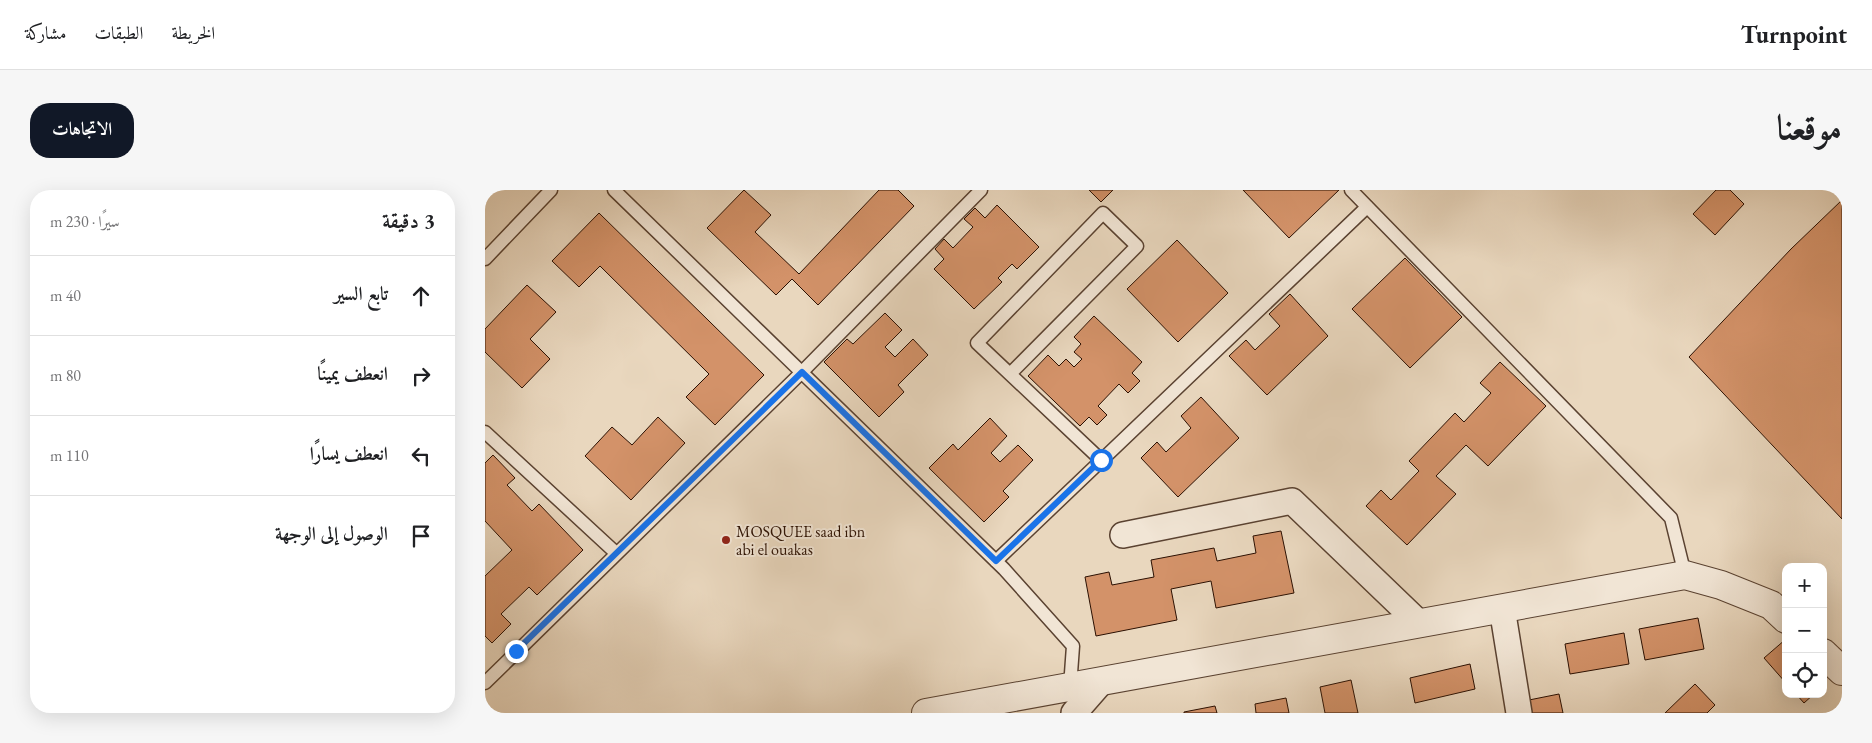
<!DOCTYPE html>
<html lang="ar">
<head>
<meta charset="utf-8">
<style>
	body { margin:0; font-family:"EB Garamond",Amiri,serif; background:#f6f6f6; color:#202124; direction:rtl }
	.controls { position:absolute; right:15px; bottom:15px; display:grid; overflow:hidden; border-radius:10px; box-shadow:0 5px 20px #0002 }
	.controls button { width:45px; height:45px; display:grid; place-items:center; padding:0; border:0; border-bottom:1px solid #e0e0e0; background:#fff; color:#202124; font:25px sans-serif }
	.stop { position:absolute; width:15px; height:15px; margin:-11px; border:4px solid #1a73e8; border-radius:50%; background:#fff }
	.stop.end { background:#1a73e8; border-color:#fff; box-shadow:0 1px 5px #0008 }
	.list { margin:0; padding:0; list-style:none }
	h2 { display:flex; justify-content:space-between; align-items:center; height:65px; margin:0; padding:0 20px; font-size:21px }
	h2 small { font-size:16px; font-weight:400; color:#757577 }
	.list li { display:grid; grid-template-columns:32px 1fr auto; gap:15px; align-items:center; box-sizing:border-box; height:80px; padding:0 20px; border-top:1px solid #e0e0e0 }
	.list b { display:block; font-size:19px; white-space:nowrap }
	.list em { font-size:16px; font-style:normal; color:#757577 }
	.icon { flex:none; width:28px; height:28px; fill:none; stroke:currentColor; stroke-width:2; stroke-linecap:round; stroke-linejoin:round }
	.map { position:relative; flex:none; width:1357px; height:523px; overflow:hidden; direction:ltr; border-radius:20px }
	header { display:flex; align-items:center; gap:30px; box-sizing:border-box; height:70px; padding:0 25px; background:#fff; border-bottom:1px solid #e0e0e0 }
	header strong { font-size:24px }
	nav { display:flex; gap:28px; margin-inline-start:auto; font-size:18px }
	.intro { display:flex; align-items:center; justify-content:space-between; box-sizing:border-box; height:120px; padding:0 30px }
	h1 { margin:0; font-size:35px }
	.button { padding:12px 22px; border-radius:20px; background:#111827; color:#fff; font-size:18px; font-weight:700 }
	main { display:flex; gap:30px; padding:0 30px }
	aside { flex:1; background:#fff; border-radius:20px; box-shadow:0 5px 20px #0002 }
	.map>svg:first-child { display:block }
	.building { fill:#d39269; stroke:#2b1002 }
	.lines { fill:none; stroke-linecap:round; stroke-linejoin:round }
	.service-casing { stroke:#5a4231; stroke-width:15 }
	.minor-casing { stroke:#5a4231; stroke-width:28 }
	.tertiary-casing { stroke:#5a4231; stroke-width:30 }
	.service { stroke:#f1e5d5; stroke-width:12 }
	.minor { stroke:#f1e5d5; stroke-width:25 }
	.tertiary { stroke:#f1e5d5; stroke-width:28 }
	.route { stroke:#1a73e8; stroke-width:6 }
	.poi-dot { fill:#8f2418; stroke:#f1e5d5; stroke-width:2 }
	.labels { text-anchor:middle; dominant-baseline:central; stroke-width:4; stroke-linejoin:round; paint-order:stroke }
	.poi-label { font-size:16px; fill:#2b1002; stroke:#f1e5d5; text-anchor:start }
</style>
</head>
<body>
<header>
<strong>Turnpoint</strong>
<nav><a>الخريطة</a><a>الطبقات</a><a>مشاركة</a></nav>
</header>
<div class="intro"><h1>موقعنا</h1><a class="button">الاتجاهات</a></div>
<main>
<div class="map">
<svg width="1357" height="523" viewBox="0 0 1357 523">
	<rect width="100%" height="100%" fill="#e9d7be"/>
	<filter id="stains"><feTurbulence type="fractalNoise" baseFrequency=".004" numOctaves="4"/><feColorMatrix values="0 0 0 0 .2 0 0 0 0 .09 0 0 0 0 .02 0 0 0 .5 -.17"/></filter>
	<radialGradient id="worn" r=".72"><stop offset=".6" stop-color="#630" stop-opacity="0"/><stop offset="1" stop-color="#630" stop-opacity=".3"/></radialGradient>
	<g class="building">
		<path d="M259 0 286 25 270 42 314 84 394 0H413L429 16 333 115 307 89 291 105 222 38Z"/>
		<path d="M604 0H628L616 12Z"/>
		<path d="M758 0H854L804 48Z"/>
		<path d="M1231 0H1245L1259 14 1230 45 1208 24Z"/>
		<path d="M1357 10V329L1204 167 1306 59Z"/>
		<path d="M512 15 554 57 532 79 527 74 513 88 517 92 489 119 449 79 459 69 450 59 459 49 468 58 488 37 479 29 490 18 500 28Z"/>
		<path d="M114 23 279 185 230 235 201 207 224 184 115 76 94 97 67 71Z"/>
		<path d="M692 50 743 103 693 152 642 99Z"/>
		<path d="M920 68 977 127 925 178 867 119Z"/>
		<path d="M42 95 71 122 45 149 65 169 37 198 0 162V139Z"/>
		<path d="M805 104 843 146 782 205 744 166 761 150 770 160 795 136 784 124Z"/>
		<path d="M400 123 417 140 400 157 410 167 428 149 443 165 413 195 419 202 394 227 339 172 362 149 368 154Z"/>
		<path d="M609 126 657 172 647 183 655 191 643 203 634 194 613 216 622 225 612 235 604 227 595 236 543 186 563 165 574 176 581 169 589 177 597 169 589 162 596 154 589 147Z"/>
		<path d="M1015 172 1061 216 1003 276 981 255 951 286 971 304 922 355 881 316 896 300 906 310 934 281 924 271 970 223 979 232 1006 203 995 193Z"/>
		<path d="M716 207 754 248 693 307 656 268 672 252 681 262 706 238 696 226Z"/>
		<path d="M173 227 200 253 146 310 100 266 127 237 147 255Z"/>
		<path d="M505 228 522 246 506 263 515 272 533 255 548 270 518 301 524 307 499 332 444 278 468 254 473 260Z"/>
		<path d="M8 265 30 288 22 295 47 321 54 314 98 360 52 405 44 397 16 424 26 434 7 453 0 446V386L27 360 0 331V273Z"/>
		<path d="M796 341 809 403 731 418 726 391 686 399 692 430 611 446 600 387 624 382 627 395 669 387 666 370 729 358 732 371 771 363 768 346Z"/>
		<path d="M1213 428 1219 459 1160 470 1154 439Z"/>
		<path d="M1139 443 1144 474 1085 484 1080 454Z"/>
		<path d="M1301 449V493L1279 468Z"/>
		<path d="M985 474 990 499 930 513 925 488Z"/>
		<path d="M866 490 873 523H840L835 497Z"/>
		<path d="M1210 494 1230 515 1222 523H1180Z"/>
		<path d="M1074 504 1078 523H1046L1044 510Z"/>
		<path d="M1311 504H1329L1319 513Z"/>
		<path d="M801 508 804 523H771L770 514Z"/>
		<path d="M730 516 732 523H699V522Z"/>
	</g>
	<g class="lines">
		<g class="service-casing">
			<g id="service">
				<path d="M129 0 519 379 588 456 585 497"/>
				<path d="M866 0 1186 328 1200 385"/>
				<path d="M0 69 66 0"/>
				<path d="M525 184 652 56 618 23 492 153 616 270"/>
				<path d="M0 242 131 363"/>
				<path d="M511 371 882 17"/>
				<path d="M0 493 317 182 496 0"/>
			</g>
		</g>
		<g class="minor-casing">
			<g id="minor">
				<path d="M638 345 807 311 934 433"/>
				<path d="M1017 418 1034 523"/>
				<path d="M589 523 617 491"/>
			</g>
		</g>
		<g class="tertiary-casing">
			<g id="tertiary">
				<path d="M1338 463 1357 481"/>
				<path d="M441 523 1200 385 1236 395 1286 415 1301 429"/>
			</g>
		</g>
		<use href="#service" class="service"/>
		<use href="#minor" class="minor"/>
		<use href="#tertiary" class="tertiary"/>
	</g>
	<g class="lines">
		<path class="route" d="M31 461 317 182 511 371 616 270"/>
	</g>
	<circle class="poi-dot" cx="241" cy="350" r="5"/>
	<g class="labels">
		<g class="poi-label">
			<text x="251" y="341">MOSQUEE saad ibn<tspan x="251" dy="18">abi el ouakas</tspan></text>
		</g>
	</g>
	<rect width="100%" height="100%" filter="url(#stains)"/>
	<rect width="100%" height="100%" fill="url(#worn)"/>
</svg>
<div class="controls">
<button>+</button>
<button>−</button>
<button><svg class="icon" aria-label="locate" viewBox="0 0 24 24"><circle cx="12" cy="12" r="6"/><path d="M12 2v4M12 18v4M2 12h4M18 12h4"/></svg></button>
</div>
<div class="stop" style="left:616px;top:270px"></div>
<div class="stop end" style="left:31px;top:461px"></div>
</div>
<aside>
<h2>3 دقيقة<small>سيرًا · 230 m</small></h2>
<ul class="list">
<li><svg class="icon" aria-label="ahead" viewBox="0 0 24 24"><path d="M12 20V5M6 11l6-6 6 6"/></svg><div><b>تابع السير</b></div><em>40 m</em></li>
<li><svg class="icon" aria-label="right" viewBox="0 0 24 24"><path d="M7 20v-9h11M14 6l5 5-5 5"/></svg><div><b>انعطف يمينًا</b></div><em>80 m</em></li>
<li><svg class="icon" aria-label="left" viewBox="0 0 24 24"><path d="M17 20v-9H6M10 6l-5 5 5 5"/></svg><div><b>انعطف يسارًا</b></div><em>110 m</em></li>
<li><svg class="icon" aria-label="arrive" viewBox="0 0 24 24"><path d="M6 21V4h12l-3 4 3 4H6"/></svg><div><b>الوصول إلى الوجهة</b></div></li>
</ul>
</aside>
</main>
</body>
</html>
